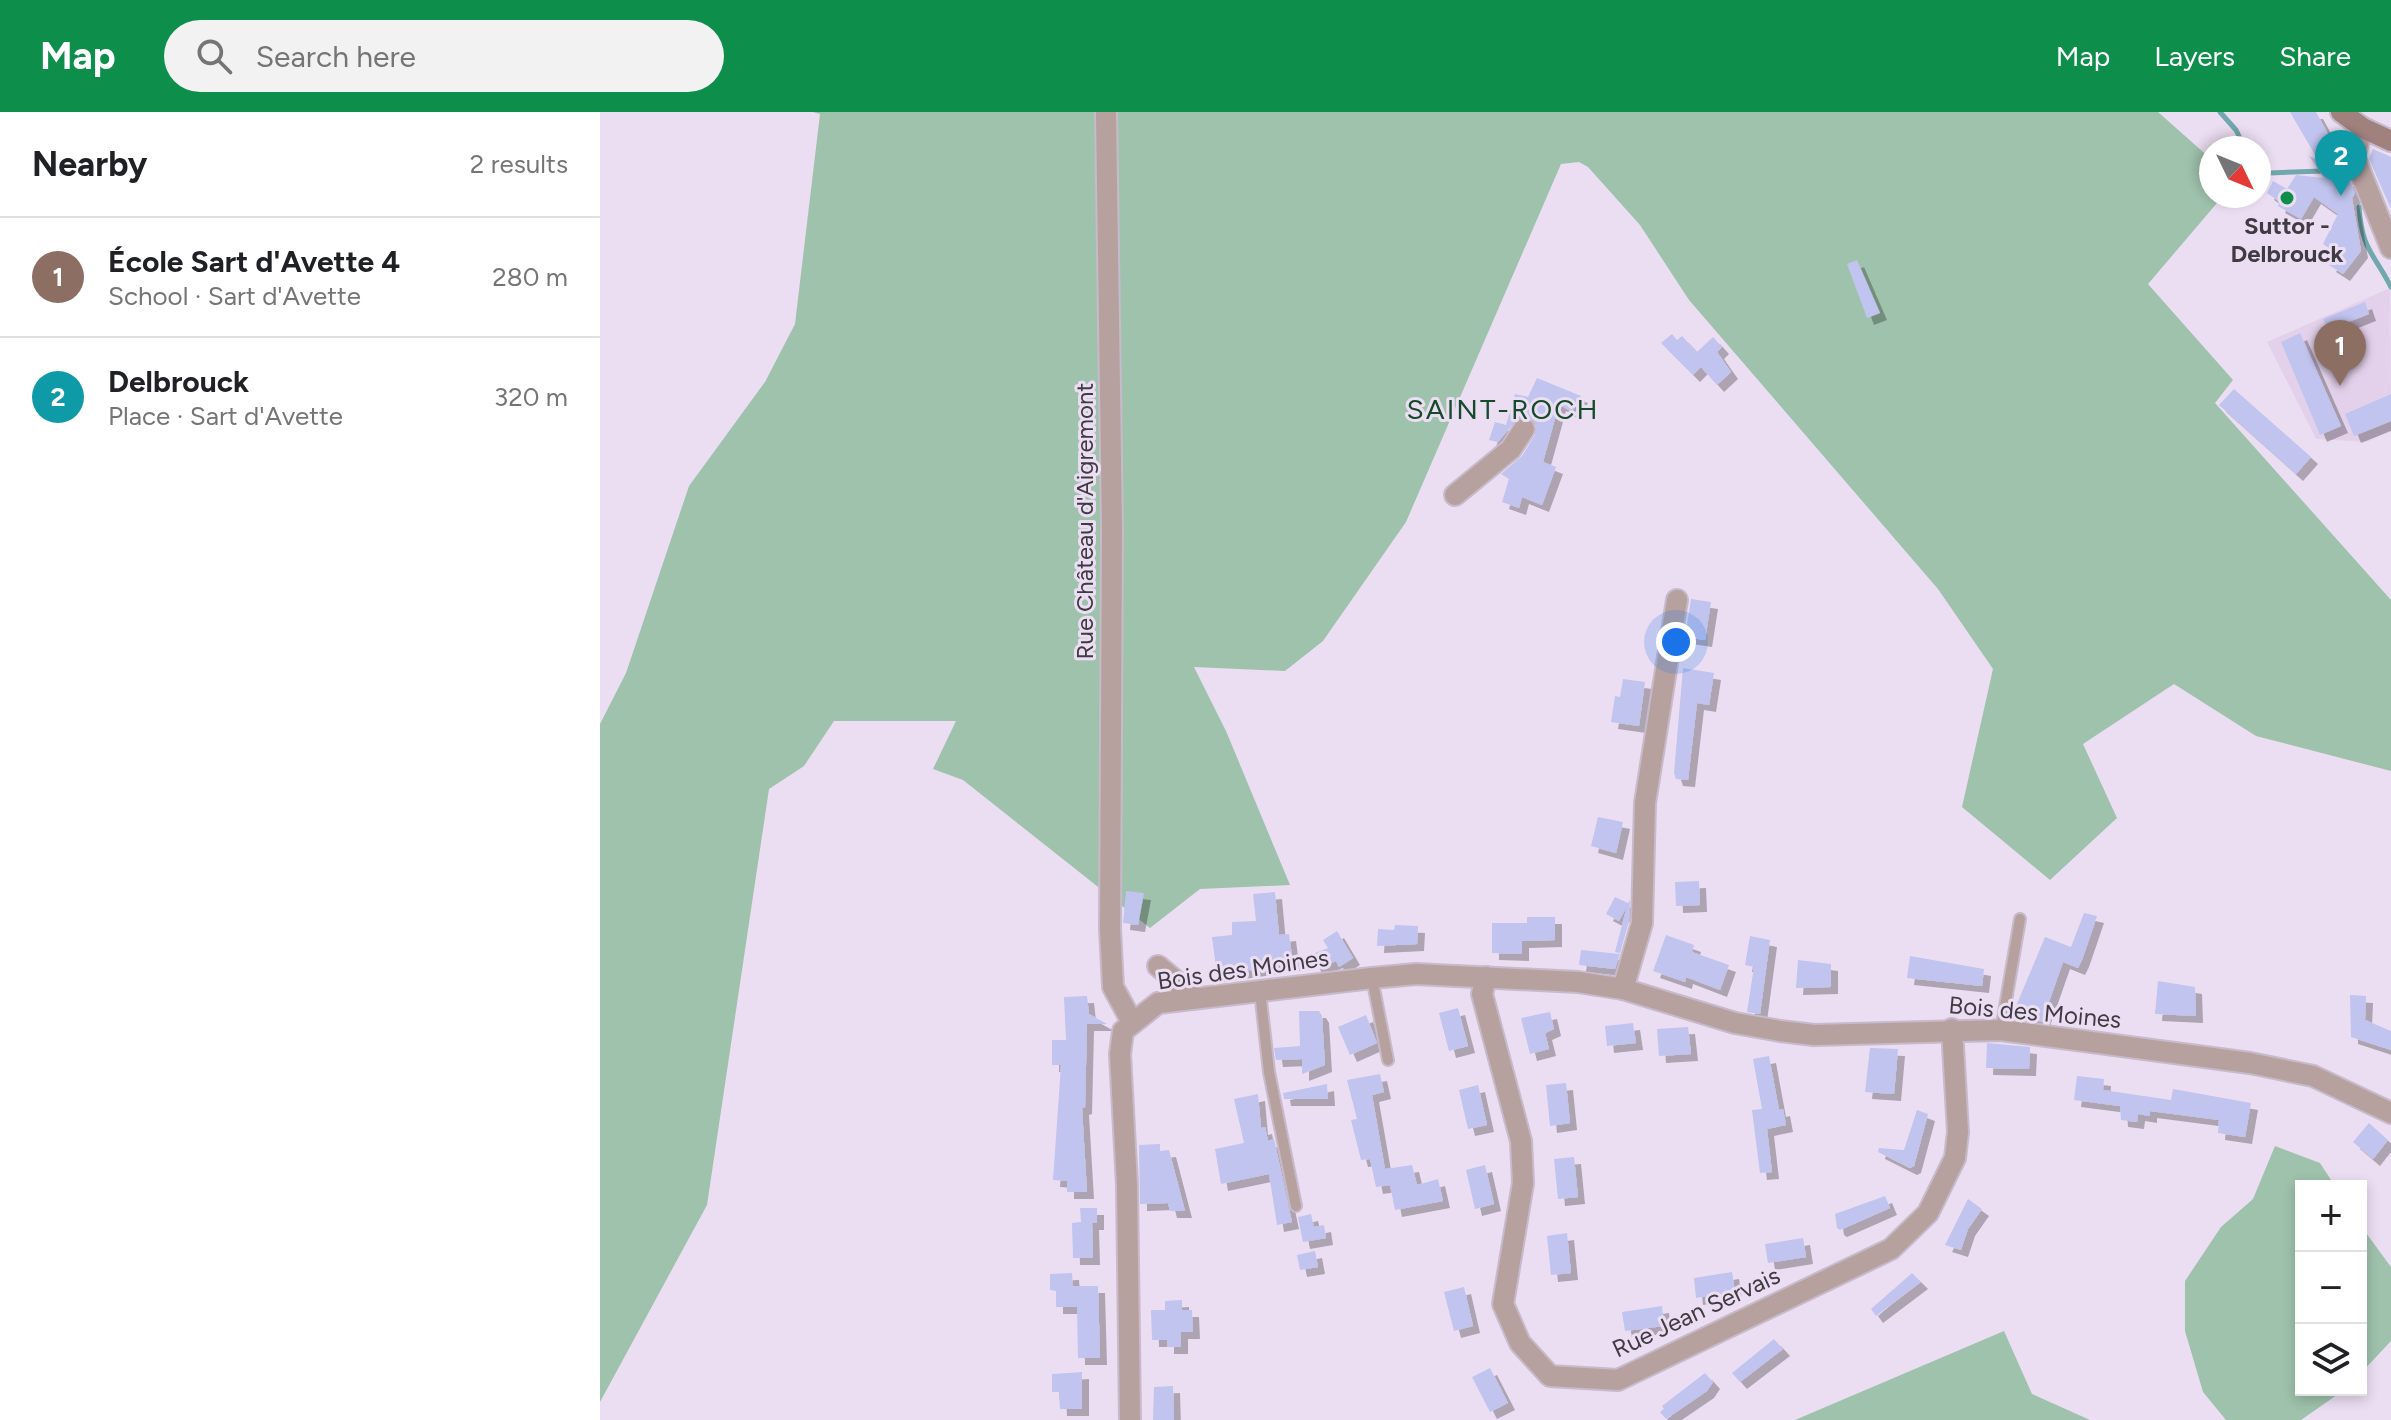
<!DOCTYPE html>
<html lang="en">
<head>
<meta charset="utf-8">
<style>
	body { margin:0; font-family:Figtree,sans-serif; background:#f2f2f2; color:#202124 }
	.controls { position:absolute; right:24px; bottom:24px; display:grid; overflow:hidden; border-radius:0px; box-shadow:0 4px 12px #0003 }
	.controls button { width:72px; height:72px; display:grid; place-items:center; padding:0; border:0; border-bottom:2px solid #e0e0e0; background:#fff; color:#202124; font:40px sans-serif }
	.compass { position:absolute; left:1599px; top:24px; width:72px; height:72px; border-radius:50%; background:#fff; box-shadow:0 4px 12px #0003; rotate:133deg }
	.you { position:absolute; left:1076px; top:530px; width:28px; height:28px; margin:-20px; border:6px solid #fff; border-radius:50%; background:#1a73e8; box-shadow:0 0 0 12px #1a73e833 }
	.badge { display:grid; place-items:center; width:52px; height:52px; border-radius:50%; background:#0d8e4b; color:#fff; font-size:26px; font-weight:700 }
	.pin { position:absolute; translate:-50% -66px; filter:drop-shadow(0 2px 4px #0008) }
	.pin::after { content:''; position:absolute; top:42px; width:28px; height:24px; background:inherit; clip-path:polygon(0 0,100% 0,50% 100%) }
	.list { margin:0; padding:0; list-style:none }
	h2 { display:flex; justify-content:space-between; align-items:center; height:104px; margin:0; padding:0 32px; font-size:34px }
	h2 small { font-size:26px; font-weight:400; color:#757577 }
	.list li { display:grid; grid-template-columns:52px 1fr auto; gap:24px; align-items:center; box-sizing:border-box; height:120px; padding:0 32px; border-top:2px solid #e0e0e0 }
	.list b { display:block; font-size:30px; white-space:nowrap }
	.list p { margin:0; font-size:26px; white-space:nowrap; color:#757577 }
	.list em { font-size:26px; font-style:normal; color:#757577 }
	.icon { flex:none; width:44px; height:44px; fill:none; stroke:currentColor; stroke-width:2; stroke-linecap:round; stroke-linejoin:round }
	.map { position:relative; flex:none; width:1791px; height:1308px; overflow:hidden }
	header { display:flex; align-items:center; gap:48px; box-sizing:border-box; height:112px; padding:0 40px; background:#0d8e4b; color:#fff }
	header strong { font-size:38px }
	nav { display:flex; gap:44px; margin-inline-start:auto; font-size:28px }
	.search { width:560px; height:72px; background:#f2f2f2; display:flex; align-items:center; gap:20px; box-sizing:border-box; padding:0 28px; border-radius:44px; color:#757577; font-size:30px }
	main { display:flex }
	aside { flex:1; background:#fff }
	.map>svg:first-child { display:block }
	.built { fill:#e3d1eb }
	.green { fill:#9ec2ac }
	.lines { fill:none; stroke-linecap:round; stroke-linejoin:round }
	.stream { stroke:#70a8ae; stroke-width:5 }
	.building { fill:#c0c4ee; filter:url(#shadow) }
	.lane-casing { stroke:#c6bacb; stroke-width:14 }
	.street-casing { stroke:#c6bacb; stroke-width:24 }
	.secondary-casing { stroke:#c6bacb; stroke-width:24 }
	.lane { stroke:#b7a19f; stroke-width:10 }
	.street { stroke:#b7a19f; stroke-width:20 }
	.secondary { stroke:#a1817e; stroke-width:20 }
	.poi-dot { fill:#0d8e4b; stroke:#ecdef2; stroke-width:3 }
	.labels { text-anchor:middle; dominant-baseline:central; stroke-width:6; stroke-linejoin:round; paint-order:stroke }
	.poi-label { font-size:24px; font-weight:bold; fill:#403a42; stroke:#ecdef2 }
	.street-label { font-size:24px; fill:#403a42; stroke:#ecdef2 }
	.quarter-label { font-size:28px; letter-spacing:2px; fill:#154b2a; stroke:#ecdef2 }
</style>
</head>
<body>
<header>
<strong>Map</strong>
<div class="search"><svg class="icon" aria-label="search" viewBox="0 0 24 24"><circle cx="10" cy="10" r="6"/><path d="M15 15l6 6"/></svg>Search here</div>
<nav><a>Map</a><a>Layers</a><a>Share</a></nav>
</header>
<main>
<aside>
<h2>Nearby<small>2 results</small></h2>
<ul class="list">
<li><span class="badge" style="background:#8d6e63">1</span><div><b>École Sart d'Avette 4</b><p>School · Sart d'Avette</p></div><em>280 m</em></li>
<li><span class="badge" style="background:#0f9aa8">2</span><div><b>Delbrouck</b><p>Place · Sart d'Avette</p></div><em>320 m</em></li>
</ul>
</aside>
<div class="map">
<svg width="1791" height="1308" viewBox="0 0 1791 1308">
	<defs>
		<filter id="shadow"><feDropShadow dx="7" dy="7" stdDeviation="0" flood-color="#0004"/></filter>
	</defs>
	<rect width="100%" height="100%" fill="#ecdef2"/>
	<path class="built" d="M1790 176 1791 319 1766 330 1716 327 1667 230Z"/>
	<g class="green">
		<path d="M213 0H1558L1611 47V84H1623L1548 172 1633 268 1615 291 1791 488V659L1656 624 1574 572 1483 632 1517 706 1450 768 1362 695 1393 557 1338 477 1089 188 1040 113 988 55 979 50 961 52 806 410 723 529 685 559 594 555 626 619 690 773 600 777 550 816 363 668 333 657 356 609H234L204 654 169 677 107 1093 0 1290V612L26 561 89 374 165 270 195 212 220 2Z"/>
		<path d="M1675 1034 1720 1051 1735 1074H1701V1278H1744L1701 1308H1626L1603 1280 1585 1219V1169L1621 1115 1653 1087Z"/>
		<path d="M1761 1114 1791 1155V1229L1761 1261Z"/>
		<path d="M1404 1219 1432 1282 1490 1308H1195Z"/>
	</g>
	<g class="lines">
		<g class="stream">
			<path d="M1620 0 1636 18 1645 36"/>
			<path d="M1659 57 1669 61 1723 59"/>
			<path d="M1759 95C1762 138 1773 140 1791 175"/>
		</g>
	</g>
	<g class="building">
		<path d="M1690 0H1716L1740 44 1723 52 1751 71 1755 81 1752 86 1761 139 1743 162 1729 153 1736 141 1723 132 1738 102 1714 85 1701 107 1678 94 1680 90 1667 81 1673 69 1687 77 1696 63 1724 66 1709 44 1718 48Z"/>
		<path d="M1773 37 1791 45V97L1769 47Z"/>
		<path d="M1257 148 1280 201 1267 206 1247 152Z"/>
		<path d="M1765 190 1769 202 1728 218 1723 207Z"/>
		<path d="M1700 221 1741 314 1720 323 1681 230Z"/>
		<path d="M1072 222 1077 228 1082 224 1097 240 1113 225 1122 235 1117 240 1131 260 1117 273 1101 255 1093 263 1061 231Z"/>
		<path d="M937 266 981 284 972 300 959 292 943 350 956 355 942 393 922 385 919 396 902 390 909 367 901 362 922 344 935 323 936 312 930 306 919 305 898 330 889 328 895 310 906 313 915 282 928 285Z"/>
		<path d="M1634 277 1711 345 1696 362 1619 293Z"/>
		<path d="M1791 282V309L1754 324 1745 302Z"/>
		<path d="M1091 487 1111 490 1105 528 1085 525Z"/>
		<path d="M1083 556 1114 561 1109 593 1097 591 1088 668 1076 667 1074 661Z"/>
		<path d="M1023 567 1045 570 1039 614 1011 610 1015 584 1020 585Z"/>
		<path d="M998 705 1023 710 1016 741 991 734Z"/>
		<path d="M1099 769 1100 793 1076 794 1075 770Z"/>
		<path d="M526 779 544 781 538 813 523 811Z"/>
		<path d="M675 780 679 823 689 822 693 852 617 863 612 825 632 823V810L656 809 653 782Z"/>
		<path d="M1015 785 1028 791 1030 788 1029 809 1020 841 1015 840 1027 794 1019 809 1006 802Z"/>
		<path d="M1484 801 1497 804 1482 848 1478 856 1463 850 1442 910 1414 899 1445 825 1471 835Z"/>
		<path d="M927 805H955V828L922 829V842L892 841V811H927Z"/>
		<path d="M795 813 818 814 817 832 777 834 778 817 794 818Z"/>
		<path d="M737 819 753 846 739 855 736 849 716 857 710 843 728 836 723 828Z"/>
		<path d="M1066 823 1094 833 1092 840 1129 853 1120 878 1086 865 1085 870 1053 859Z"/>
		<path d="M1150 824 1170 828 1160 902 1147 900 1154 855 1145 853Z"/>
		<path d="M981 838 1020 842 1015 857 979 853Z"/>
		<path d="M1310 844 1384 857 1382 874 1307 866Z"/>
		<path d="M1198 848 1231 852V875L1196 876Z"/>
		<path d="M1558 869 1595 875 1596 904 1555 902Z"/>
		<path d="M1750 883 1766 884 1765 908 1791 919V938L1751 925Z"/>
		<path d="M487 884 489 902 507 912H487L485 995 482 996 487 1080H467V1069L453 1068 461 953H452V928H466L464 885Z"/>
		<path d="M858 896 868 934 849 939 839 901Z"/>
		<path d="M699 899H719L722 904 725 953 702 962V947L676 948 674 936 700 934Z"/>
		<path d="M950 900 954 917 945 921 949 937 930 942 921 906Z"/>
		<path d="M766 903 777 931 750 943 738 915Z"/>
		<path d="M1033 911 1036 931 1007 934 1005 914Z"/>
		<path d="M1088 915 1091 942 1059 944 1057 917Z"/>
		<path d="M1387 931 1430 935 1429 957 1386 956Z"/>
		<path d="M1270 936 1298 937 1294 982 1265 980Z"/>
		<path d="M1169 944 1179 998 1183 997 1186 1013 1167 1017 1172 1060 1160 1061 1152 998 1162 997 1153 947Z"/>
		<path d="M780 962 784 980 772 983 785 1057 812 1053 817 1073 838 1067 843 1089 795 1098 790 1073 776 1075 770 1047 761 1048 751 1008 757 1007 747 968Z"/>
		<path d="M1477 964 1504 967 1503 978 1571 988 1573 977 1651 991 1645 1025 1618 1021 1619 1008 1550 999V1004L1538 1002 1537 1010 1521 1008 1520 994 1474 988Z"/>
		<path d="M966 971 970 1011 950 1014 946 973Z"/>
		<path d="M727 972 728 987H684L683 981Z"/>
		<path d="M878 973 887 1013 868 1017 859 978Z"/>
		<path d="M658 982 661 1016 665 1015 668 1029 674 1027 692 1110 677 1113 669 1062 621 1072 615 1037 644 1031 634 987Z"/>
		<path d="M1317 998 1328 1002 1314 1054 1310 1056 1278 1040 1279 1036 1304 1038Z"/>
		<path d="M1769 1011 1788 1028 1773 1047 1753 1030Z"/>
		<path d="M560 1032V1039L569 1038 585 1099H570L568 1091 540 1092 539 1033Z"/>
		<path d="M974 1045 978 1085 958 1087 954 1047Z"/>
		<path d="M885 1053 894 1092 875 1097 866 1058Z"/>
		<path d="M1285 1084 1290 1096 1240 1118 1237 1116 1235 1102Z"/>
		<path d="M1368 1087 1382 1097 1368 1117 1361 1138 1345 1133Z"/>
		<path d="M480 1096H497V1111H492L493 1146H473L472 1111 481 1110Z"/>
		<path d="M711 1102 714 1115 724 1113 726 1126 703 1130 698 1105Z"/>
		<path d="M967 1121 971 1161 951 1163 947 1124Z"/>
		<path d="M1203 1126 1206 1145 1168 1151 1165 1132Z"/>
		<path d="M715 1139 718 1155 700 1158 697 1143Z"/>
		<path d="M1132 1160 1135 1180 1096 1186 1094 1166Z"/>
		<path d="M472 1161 473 1174H498L500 1246H478L477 1195H456V1179L450 1178V1162Z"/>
		<path d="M1312 1161 1321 1170 1276 1204 1271 1197Z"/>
		<path d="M864 1175 873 1214 854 1219 844 1180Z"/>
		<path d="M582 1188V1198H592L593 1220H581V1235H567V1228H552L551 1198H565V1189Z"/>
		<path d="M1062 1194 1064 1214 1025 1219 1022 1200Z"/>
		<path d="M1174 1227 1183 1237 1140 1270 1132 1261Z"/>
		<path d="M890 1256 908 1291 890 1300 872 1265Z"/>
		<path d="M482 1260V1297H460L459 1280H452V1262Z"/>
		<path d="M1105 1261 1113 1270 1107 1279 1066 1307 1060 1300 1064 1297 1062 1294Z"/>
		<path d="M573 1274 574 1308H553L554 1275Z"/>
	</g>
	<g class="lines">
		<g class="lane-casing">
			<g id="lane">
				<path d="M772 866 788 948"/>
				<path d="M660 879 669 960 696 1094"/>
				<path d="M1401 918 1420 807"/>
			</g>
		</g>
		<g class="street-casing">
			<g id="street">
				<path d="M506 0 512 418 510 817 513 875 532 910"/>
				<path d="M1763 16 1754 44 1791 136"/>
				<path d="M855 383 911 337 924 317"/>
				<path d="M558 854 596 886"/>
				<path d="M886 865 882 882 921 1029 923 1071 903 1192 920 1231 950 1264 1018 1268 1291 1137 1328 1101 1355 1046 1358 1020 1352 917"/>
				<path d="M1023 877 1042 811 1045 691 1077 488"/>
				<path d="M530 1308 527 1073 520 942 523 919 558 891 772 866 816 862 978 870 1023 877 1135 911 1180 919 1214 923 1401 918 1650 951 1713 964 1791 1001"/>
			</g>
		</g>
		<g class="secondary-casing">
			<path id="secondary" d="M1741 0 1763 16 1791 29"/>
		</g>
		<use href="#lane" class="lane"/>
		<use href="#street" class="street"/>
		<use href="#secondary" class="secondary"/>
	</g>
	<circle class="poi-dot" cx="1687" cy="86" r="8"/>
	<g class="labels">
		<g class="poi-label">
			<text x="1687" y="113">Suttor -<tspan x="1687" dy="28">Delbrouck</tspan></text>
		</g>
		<g class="street-label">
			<text transform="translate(484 409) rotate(-90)">Rue Château d'Aigremont</text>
			<text transform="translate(643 857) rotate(-8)">Bois des Moines</text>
			<text transform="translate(1435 900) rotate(5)">Bois des Moines</text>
			<text transform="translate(1096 1200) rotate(-25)">Rue Jean Servais</text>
		</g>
		<g class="quarter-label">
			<text x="903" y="297">SAINT-ROCH</text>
		</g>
	</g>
</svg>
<div class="controls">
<button>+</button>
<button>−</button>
<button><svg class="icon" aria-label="layers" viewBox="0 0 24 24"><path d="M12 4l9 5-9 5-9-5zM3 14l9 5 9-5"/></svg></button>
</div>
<svg class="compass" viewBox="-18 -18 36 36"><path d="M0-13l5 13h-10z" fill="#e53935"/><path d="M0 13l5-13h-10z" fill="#757577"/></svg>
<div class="you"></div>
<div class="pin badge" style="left:1740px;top:274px;background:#8d6e63">1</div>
<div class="pin badge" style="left:1741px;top:84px;background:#0f9aa8">2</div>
</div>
</main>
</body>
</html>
